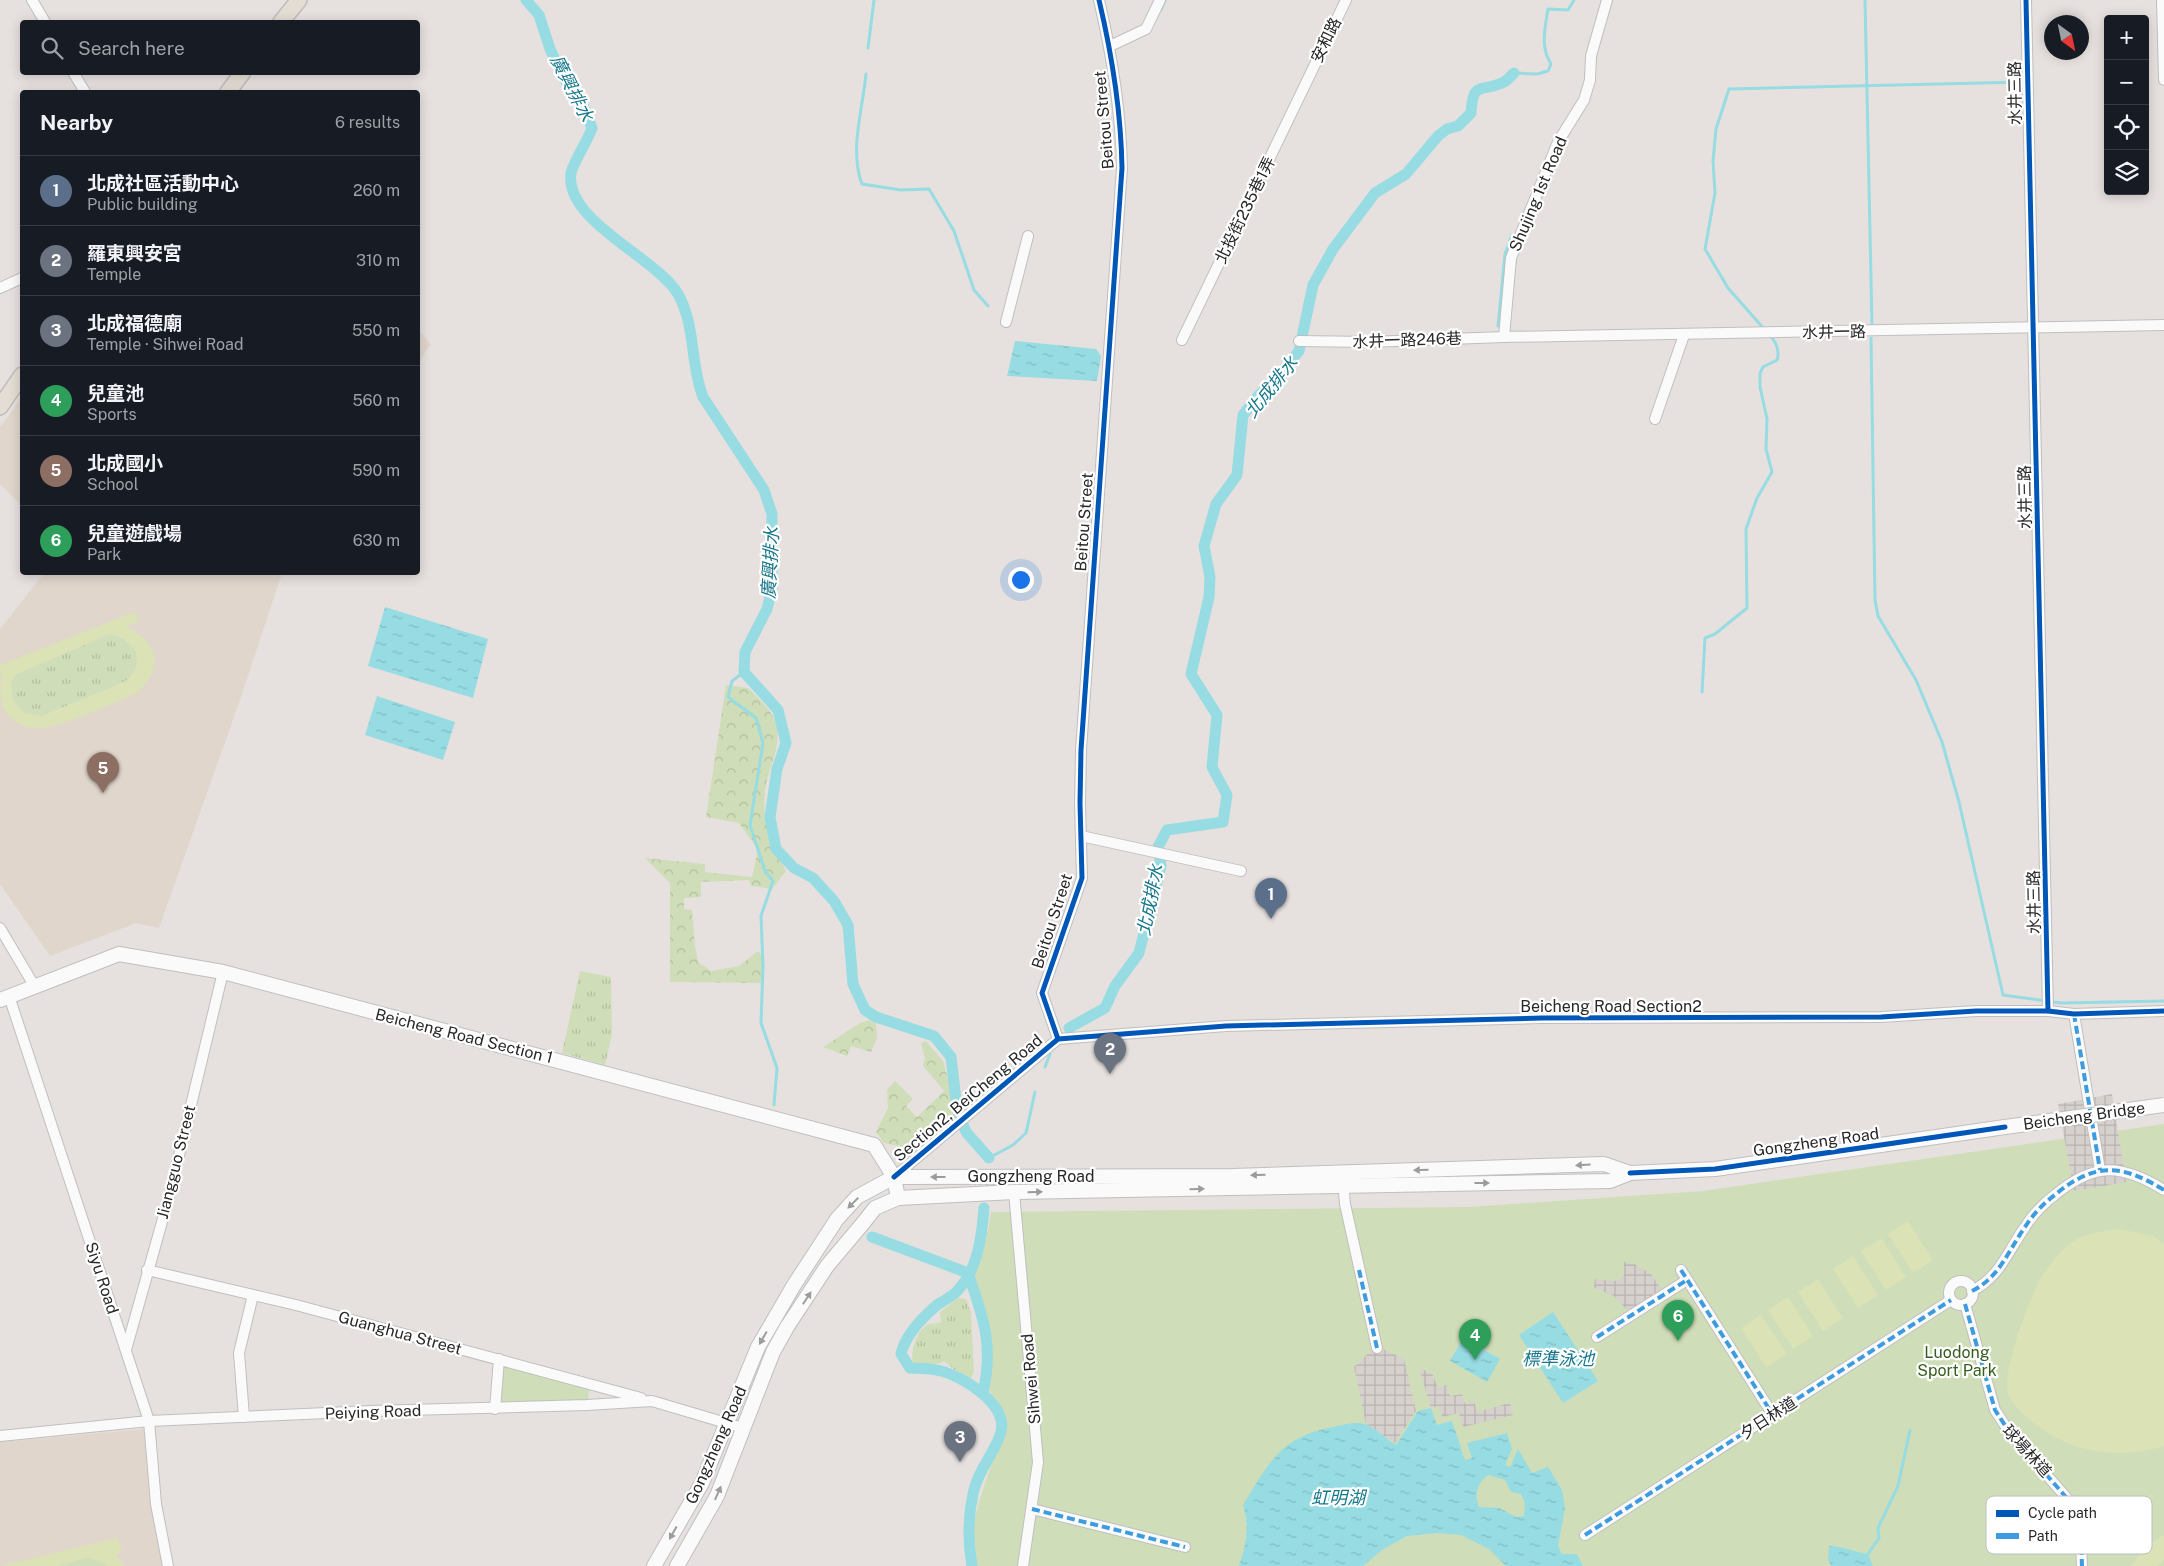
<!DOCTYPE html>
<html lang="en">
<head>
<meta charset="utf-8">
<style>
	body { margin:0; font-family:"Public Sans","Noto Sans TC",sans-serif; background:#242831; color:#f1f3f6 }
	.controls { position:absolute; right:15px; top:15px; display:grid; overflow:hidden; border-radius:5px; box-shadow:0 2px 12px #0003 }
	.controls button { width:45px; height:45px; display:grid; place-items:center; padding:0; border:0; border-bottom:1px solid #363941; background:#171b24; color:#f1f3f6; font:25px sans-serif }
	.compass { position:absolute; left:2044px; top:15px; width:45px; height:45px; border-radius:50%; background:#171b24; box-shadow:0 2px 12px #0003; rotate:147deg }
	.you { position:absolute; left:1020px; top:579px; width:18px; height:18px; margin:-12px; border:4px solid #fff; border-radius:50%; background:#1a73e8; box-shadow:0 0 0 8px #1a73e833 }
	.badge { display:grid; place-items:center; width:32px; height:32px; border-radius:50%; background:#2563eb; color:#fff; font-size:16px; font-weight:700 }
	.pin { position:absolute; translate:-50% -41px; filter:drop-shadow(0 1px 2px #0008) }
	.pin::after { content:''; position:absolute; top:26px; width:18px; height:15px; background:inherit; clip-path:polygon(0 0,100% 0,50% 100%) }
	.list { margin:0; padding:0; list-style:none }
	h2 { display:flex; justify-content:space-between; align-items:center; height:65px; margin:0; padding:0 20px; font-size:21px }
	h2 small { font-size:16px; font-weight:400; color:#9ea1a6 }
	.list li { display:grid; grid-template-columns:32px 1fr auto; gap:15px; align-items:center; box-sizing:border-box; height:70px; padding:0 20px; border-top:1px solid #363941 }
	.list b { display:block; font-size:19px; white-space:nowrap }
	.list p { margin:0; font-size:16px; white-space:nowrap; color:#9ea1a6 }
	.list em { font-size:16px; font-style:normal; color:#9ea1a6 }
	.icon { flex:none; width:28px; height:28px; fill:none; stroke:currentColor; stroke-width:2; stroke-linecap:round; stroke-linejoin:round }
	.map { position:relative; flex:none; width:2164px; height:1566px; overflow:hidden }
	.search { position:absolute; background:#171b24; box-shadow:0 2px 12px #0003; left:20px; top:20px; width:400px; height:55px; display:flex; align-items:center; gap:12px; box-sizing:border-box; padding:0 18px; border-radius:5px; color:#9ea1a6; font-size:19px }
	.panel { position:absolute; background:#171b24; box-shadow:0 2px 12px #0003; left:20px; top:90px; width:400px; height:485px; border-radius:5px }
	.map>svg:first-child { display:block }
	.education { fill:#e0d6cc }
	.grass { fill:url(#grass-tufts) }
	.forest { fill:url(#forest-crowns) }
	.park { fill:#cfdeb9 }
	.pitch { fill:#dae2b6; fill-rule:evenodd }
	.plaza { fill:url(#plaza-grid) }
	.water { fill:url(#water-ripples); fill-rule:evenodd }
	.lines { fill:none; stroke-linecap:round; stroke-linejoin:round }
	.stream { stroke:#96dce2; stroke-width:3 }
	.canal { stroke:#96dce2; stroke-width:11 }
	.street-casing { stroke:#c0bfbf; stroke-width:12 }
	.secondary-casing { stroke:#c0bfbf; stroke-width:16 }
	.primary-casing { stroke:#bfbdbc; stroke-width:18 }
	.street { stroke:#fbfafa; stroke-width:10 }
	.secondary { stroke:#fbfafa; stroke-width:14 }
	.primary { stroke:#e4ddd4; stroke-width:15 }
	.secondary-bridge-casing { stroke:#c0bfbf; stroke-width:16; stroke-linecap:butt }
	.secondary-bridge { stroke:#fbfafa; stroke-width:14 }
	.quiet { stroke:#3d9ce0; stroke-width:4; stroke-dasharray:8 4; stroke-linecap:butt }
	.cycleway-casing { stroke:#fff; stroke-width:8 }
	.cycleway { stroke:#0057b8; stroke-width:5 }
	.oneway { fill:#9c9c9c }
	.labels { text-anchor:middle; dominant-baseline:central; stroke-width:4.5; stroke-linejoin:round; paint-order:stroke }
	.street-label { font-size:16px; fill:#282828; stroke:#fff }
	.park-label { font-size:16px; fill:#375e1e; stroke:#fff }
	.water-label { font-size:18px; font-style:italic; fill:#17788c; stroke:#fff }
	.key { fill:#fff; stroke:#bebebe; stroke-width:1 }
	.key-label { font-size:14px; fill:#282828 }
</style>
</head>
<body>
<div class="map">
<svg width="2164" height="1566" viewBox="0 0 2164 1566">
	<defs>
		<pattern id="grass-tufts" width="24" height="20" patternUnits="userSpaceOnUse" patternTransform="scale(1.25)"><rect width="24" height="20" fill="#cfdeb9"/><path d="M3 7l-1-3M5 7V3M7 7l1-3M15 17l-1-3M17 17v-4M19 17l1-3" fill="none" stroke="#b2be9f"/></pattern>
		<pattern id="forest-crowns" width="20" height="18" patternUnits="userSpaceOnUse" patternTransform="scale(1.25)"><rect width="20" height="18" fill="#cfdeb9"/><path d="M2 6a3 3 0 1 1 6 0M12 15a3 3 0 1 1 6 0" fill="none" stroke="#b2be9f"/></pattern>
		<pattern id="plaza-grid" width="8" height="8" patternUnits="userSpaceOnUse" patternTransform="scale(1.25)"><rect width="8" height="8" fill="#d6d1cd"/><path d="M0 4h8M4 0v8" fill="none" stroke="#b8b3b0"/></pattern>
		<pattern id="water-ripples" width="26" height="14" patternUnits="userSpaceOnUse" patternTransform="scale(1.25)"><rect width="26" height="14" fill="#96dce2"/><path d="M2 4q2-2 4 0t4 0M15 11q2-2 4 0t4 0" fill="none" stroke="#81bdc2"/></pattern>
	</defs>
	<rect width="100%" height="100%" fill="#e6e1de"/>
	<g class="education">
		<path d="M418 330 431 344 418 363Z"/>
		<path d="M22 397V506L0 484V427Z"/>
		<path d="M44 573H282L239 703 159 928 136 923 50 956 0 884V629Z"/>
		<path d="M144 1429 165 1566H0V1442Z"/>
	</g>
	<g class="grass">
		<path d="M109 634 124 639 136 651C139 664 135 673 126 681L42 716 24 713 13 700 11 684 15 675Z"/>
		<path d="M580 971 611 977 612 1034 605 1065 562 1053Z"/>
		<path d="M958 1298 966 1299 971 1313 974 1372 971 1378 963 1377 944 1361C934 1367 924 1367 913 1364 910 1353 916 1331 927 1325 932 1322 936 1325 941 1322L940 1312Z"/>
		<path d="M87 1558 97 1560 108 1566H57Z"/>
	</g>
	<g class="forest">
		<path d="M726 685 748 688C758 698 773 711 776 724 782 743 771 763 767 780 759 817 769 840 786 871L772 889 751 886 749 880 701 882V897L684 898V909L692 910 695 946 698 962 711 971 739 966 758 951 763 958 764 983 670 982V883L645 858 705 864V872L752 877 758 850 739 823 706 817Z"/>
		<path d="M870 1020 876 1023 877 1038 871 1052 851 1046 847 1056 823 1047 860 1023Z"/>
		<path d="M926 1041 943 1061 950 1086 954 1117 930 1138 907 1148 884 1143 876 1132 888 1108 887 1090 895 1081 913 1099 906 1106 917 1117 944 1091 923 1066 925 1058 921 1043Z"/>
	</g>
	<g class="park">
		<path d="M2164 1124V1566H973L971 1537 979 1501 1006 1421 988 1388 985 1322 972 1284 983 1241 988 1231 991 1212 1469 1207 1703 1191Z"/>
		<path d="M499 1359 590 1385 587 1405 495 1409Z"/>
	</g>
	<g class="pitch">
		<path d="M134 612 140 620 126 627C160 642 164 668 137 693 114 703 65 725 42 728 27 730 9 721 3 708 0 699 0 683 2 674H0V665ZM109 634 124 639 136 651C139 664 135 673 126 681L42 716 24 713 13 700 11 684 15 675Z"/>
		<path d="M1908 1221 1933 1260 1913 1273 1888 1234Z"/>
		<path d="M2119 1229 2153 1236 2164 1244V1446C2117 1461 2066 1452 2029 1419 2022 1413 2013 1404 2009 1396 2000 1375 2030 1296 2042 1276 2049 1265 2061 1250 2072 1242 2086 1233 2103 1231 2119 1229Z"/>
		<path d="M1881 1238 1906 1277 1886 1290 1861 1251Z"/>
		<path d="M1853 1256 1878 1295 1858 1308 1833 1269Z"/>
		<path d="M1818 1279 1843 1318 1823 1331 1798 1292Z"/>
		<path d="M1788 1297 1813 1336 1793 1349 1768 1310Z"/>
		<path d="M1761 1315 1787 1354 1766 1367 1741 1328Z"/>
		<path d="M2164 1535V1560L2158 1566H2130L2149 1544Z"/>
		<path d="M118 1538 122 1552 116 1555 125 1566H108L97 1560 87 1558 57 1566H0Z"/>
	</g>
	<g class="plaza">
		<path d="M2112 1094 2126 1182 2074 1191 2058 1104Z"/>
		<path d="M1624 1262 1634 1264 1651 1274 1667 1298 1629 1312 1614 1296 1594 1288 1595 1279 1617 1281 1624 1275Z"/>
		<path d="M1376 1346 1404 1359 1416 1411 1395 1443 1366 1424 1354 1367Z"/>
		<path d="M1419 1367 1433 1375 1438 1388 1447 1385 1450 1396 1462 1394 1465 1404 1474 1401 1477 1412 1510 1403 1513 1415 1463 1427 1459 1413 1442 1417 1439 1406 1431 1408Z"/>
	</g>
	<g class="water">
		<path d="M1015 341 1096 349 1101 356 1097 381 1007 376Z"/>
		<path d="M385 607 488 639 473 698 368 666Z"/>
		<path d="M377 696 455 722 443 760 365 735Z"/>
		<path d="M1553 1312 1598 1381 1563 1403 1519 1335Z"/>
		<path d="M1463 1338 1500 1359 1487 1382 1450 1361Z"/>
		<path d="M1431 1408 1437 1425 1452 1421 1465 1460 1472 1458 1467 1443 1507 1433 1512 1449 1505 1465 1510 1467 1518 1449 1532 1473 1548 1467 1562 1490 1565 1508 1558 1546 1562 1554H1577L1583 1566H1506L1489 1549 1461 1535 1436 1533 1407 1536 1382 1550 1363 1566H1239C1246 1545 1250 1526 1243 1505 1269 1463 1280 1437 1333 1427 1342 1425 1355 1421 1364 1424 1375 1427 1386 1439 1396 1445L1418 1411ZM1488 1475 1505 1480 1511 1492 1521 1494 1525 1503 1524 1516 1516 1517 1499 1508 1479 1507C1474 1495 1477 1483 1488 1475Z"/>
		<path d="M1829 1546C1844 1546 1853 1552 1868 1554L1873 1566H1831L1828 1560Z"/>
	</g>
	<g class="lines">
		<g class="stream">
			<path d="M1865 0 1872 325"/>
			<path d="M1161 10 1165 0"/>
			<path d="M868 48 874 0"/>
			<path d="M1514 73 1537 74 1548 71 1551 64C1540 47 1545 28 1548 9L1568 10 1574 0"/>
			<path d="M866 74C863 108 849 150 862 184L901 190 929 189 954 231 974 290 988 306"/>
			<path d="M1498 326 1505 254 1512 235"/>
			<path d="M1765 330 1728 288 1705 249 1715 193 1713 161 1716 129 1729 89 2024 82"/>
			<path d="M1871 338 1875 600 1878 616 1916 680 1942 742 1959 802 2003 995 2061 1003 2164 1001"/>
			<path d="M744 672 732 681 728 697 756 718 763 743 750 825 765 871 773 881 761 916 763 966 761 1023 777 1068 774 1105"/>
			<path d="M1702 692 1705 638 1715 634 1747 608 1746 529 1757 498 1772 472 1766 449 1767 419 1760 387V373L1763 367 1777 360C1780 351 1776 341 1769 335"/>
			<path d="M1045 1067 1050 1054"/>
			<path d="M989 1158 1013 1145 1026 1133 1035 1092"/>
			<path d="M1868 1554 1879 1538 1878 1528 1898 1486 1910 1430"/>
		</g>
		<g class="canal">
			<path d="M526 0 539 15 550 49 564 79 581 100 592 128C588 140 573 163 571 173 564 221 656 257 678 294 696 326 690 364 703 397L764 490 772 514V589L767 609 745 652 744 672 778 710 786 743 777 769 770 817 776 849 794 868 813 878 834 901 848 925 853 984 865 1010 876 1017 934 1036 951 1057 957 1109 966 1132 989 1158"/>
			<path d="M1069 1028 1105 1008 1115 986 1139 953 1161 866 1158 847 1167 830 1223 822 1227 795 1212 767 1217 715 1191 674 1209 597 1210 577 1204 546 1216 504 1237 475 1243 415 1259 395 1277 378 1299 351 1313 285 1333 249 1375 193 1406 174 1438 136 1447 129 1458 126 1471 113C1473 80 1480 93 1502 83 1507 81 1511 76 1514 73"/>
			<path d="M872 1237 968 1273C983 1316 994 1346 983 1392"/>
			<path d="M972 1566C968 1543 968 1517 973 1494 977 1472 993 1455 1000 1435 1011 1406 964 1377 941 1371 931 1368 920 1369 910 1368L901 1354C905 1336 923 1317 937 1305 944 1300 954 1296 959 1289 978 1268 982 1235 984 1208"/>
		</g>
		<g class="street-casing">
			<g id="street">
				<path d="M32 0 45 22"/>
				<path d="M2026 0 2048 1011"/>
				<path d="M2162 0 2164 80"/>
				<path d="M1110 46 1146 29 1160 0"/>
				<path d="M73 72 85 92"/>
				<path d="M0 288 22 278"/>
				<path d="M1006 322 1028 236"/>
				<path d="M1504 337 1511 258 1558 142 1584 100 1590 80 1591 56 1607 0"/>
				<path d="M1182 340 1346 0"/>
				<path d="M1299 341 1369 342 1504 337 2164 325"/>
				<path d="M1655 419 1684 335"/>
				<path d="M1081 836 1241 871"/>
				<path d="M0 928 35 987"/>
				<path d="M9 996 149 1421 156 1504 168 1566"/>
				<path d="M2074 1014 2100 1170"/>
				<path d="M1058 1039 1042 993 1082 878 1080 803 1081 750 1122 168C1121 111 1112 55 1099 0"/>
				<path d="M894 1177 1058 1039 1226 1026 1542 1018 1881 1017 1976 1011H2048L2074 1014 2164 1011"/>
				<path d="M1343 1180 1345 1204 1377 1348"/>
				<path d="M1014 1192 1038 1462 1023 1566"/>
				<path d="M147 1270 296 1305 641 1398"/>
				<path d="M1681 1270 1773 1415"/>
				<circle cx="1961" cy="1293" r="12"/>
				<path d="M1972 1291C2000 1277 2008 1251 2025 1227 2033 1214 2044 1203 2056 1194 2095 1162 2122 1164 2164 1190"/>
				<path d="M1965 1304 1995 1410 2010 1433 2072 1504 2081 1540 2082 1566"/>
				<path d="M1597 1337 1687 1280"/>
				<path d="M126 1350 169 1197 223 972"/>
				<path d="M495 1409 499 1359"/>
				<path d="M244 1417 239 1353 253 1295"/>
				<path d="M0 1436 149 1421 371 1411 587 1405 652 1401 743 1428"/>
				<path d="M1032 1509 1185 1547"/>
				<path d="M1585 1535 1951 1300"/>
			</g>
		</g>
		<g class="secondary-casing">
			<g id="secondary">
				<path d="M0 1000 119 954 223 972 874 1145 894 1177 898 1198"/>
				<path d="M654 1566 702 1483 758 1347 794 1285 837 1219 857 1197 894 1177 1233 1176 1604 1164 1630 1173"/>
				<path d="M677 1566 717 1496 773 1352 787 1327 827 1266 864 1222 875 1208 898 1198 1014 1192 1610 1181 1630 1173 1715 1169 2005 1127"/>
			</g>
		</g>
		<g class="primary-casing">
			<g id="primary">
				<path d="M281 22 299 0"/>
				<path d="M228 92 243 72"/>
				<path d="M0 407 22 375"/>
			</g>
		</g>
		<use href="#street" class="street"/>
		<use href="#secondary" class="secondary"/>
		<use href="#primary" class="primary"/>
		<g class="secondary-bridge-casing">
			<path id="secondary-bridge" d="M2005 1127 2164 1105"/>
		</g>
		<use href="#secondary-bridge" class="secondary-bridge"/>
		<g class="quiet">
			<path d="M2074 1014 2100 1170"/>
			<path d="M1359 1270 1377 1348"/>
			<path d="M1681 1270 1773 1415"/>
			<path d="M1972 1291C2000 1277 2008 1251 2025 1227 2033 1214 2044 1203 2056 1194 2095 1162 2122 1164 2164 1190"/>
			<path d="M1965 1304 1995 1410 2010 1433 2072 1504 2081 1540 2082 1566"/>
			<path d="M1597 1337 1687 1280"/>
			<path d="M1032 1509 1185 1547"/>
			<path d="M1585 1535 1951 1300"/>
		</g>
		<g class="cycleway-casing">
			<g id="cycleway">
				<path d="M2026 0 2048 1011"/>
				<path d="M1058 1039 1042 993 1082 878 1080 803 1081 750 1122 168C1121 111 1112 55 1099 0"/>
				<path d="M1630 1173 1715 1169 2005 1127"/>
				<path d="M894 1177 1058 1039 1226 1026 1542 1018 1881 1017 1976 1011H2048L2074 1014 2164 1011"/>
			</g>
		</g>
		<use href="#cycleway" class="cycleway"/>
	</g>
	<defs><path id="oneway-solid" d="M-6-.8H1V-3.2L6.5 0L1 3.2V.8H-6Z" transform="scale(1.25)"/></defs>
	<g class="oneway">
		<use href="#oneway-solid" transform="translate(1583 1165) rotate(177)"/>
		<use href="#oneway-solid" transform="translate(1421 1170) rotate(179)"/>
		<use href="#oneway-solid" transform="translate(1258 1175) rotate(178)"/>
		<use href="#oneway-solid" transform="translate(938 1177) rotate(180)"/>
		<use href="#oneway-solid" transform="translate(1482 1183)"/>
		<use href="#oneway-solid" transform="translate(1197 1189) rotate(-1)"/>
		<use href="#oneway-solid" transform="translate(1035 1192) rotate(-1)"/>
		<use href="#oneway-solid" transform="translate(853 1203) rotate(135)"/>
		<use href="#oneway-solid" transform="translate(807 1298) rotate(-57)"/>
		<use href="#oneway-solid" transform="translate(763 1338) rotate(120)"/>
		<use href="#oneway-solid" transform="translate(718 1493) rotate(-66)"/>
		<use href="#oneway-solid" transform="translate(673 1533) rotate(119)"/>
	</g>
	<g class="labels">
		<g class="street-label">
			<text transform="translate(1326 40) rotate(-64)">安和路</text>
			<text transform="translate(2015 93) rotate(-91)">水井三路</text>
			<text transform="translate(1104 120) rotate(-95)">Beitou Street</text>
			<text transform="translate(1538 194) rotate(-67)">Shujing 1st Road</text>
			<text transform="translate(1245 210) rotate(-64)">北投街235巷1弄</text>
			<text transform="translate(1834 332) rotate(-1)">水井一路</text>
			<text transform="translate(1407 340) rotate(-2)">水井一路246巷</text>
			<text transform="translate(2025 497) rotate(-91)">水井三路</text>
			<text transform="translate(1084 522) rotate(-86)">Beitou Street</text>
			<text transform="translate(2034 902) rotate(-91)">水井三路</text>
			<text transform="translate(1052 921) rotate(-72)">Beitou Street</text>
			<text x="1611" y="1006">Beicheng Road Section2</text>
			<text transform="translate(464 1036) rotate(14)">Beicheng Road Section 1</text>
			<text transform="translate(968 1098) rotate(-40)">Section2, BeiCheng Road</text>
			<text transform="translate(2084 1116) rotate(-8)">Beicheng Bridge</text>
			<text transform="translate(1816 1142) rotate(-8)">Gongzheng Road</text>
			<text transform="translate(176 1162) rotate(-76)">Jiangguo Street</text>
			<text x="1031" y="1176">Gongzheng Road</text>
			<text transform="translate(102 1278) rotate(72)">Siyu Road</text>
			<text transform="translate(400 1333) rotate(15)">Guanghua Street</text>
			<text transform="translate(1031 1379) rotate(-95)">Sihwei Road</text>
			<text transform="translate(373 1412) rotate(-2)">Peiying Road</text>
			<text transform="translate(1768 1418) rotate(-33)">夕日林道</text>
			<text transform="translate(716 1445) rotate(-66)">Gongzheng Road</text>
			<text transform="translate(2027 1451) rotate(48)">球場林道</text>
		</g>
		<g class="park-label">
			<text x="1957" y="1352">Luodong<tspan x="1957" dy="18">Sport Park</tspan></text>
		</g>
		<g class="water-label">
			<text transform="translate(572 88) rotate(63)">廣興排水</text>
			<text transform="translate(1271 387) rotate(-51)">北成排水</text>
			<text transform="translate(770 563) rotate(-87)">廣興排水</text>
			<text transform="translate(1150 900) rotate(-79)">北成排水</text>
			<text x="1558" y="1358">標準泳池</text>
			<text x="1338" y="1497">虹明湖</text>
		</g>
	</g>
	<rect x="1986" y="1496" width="166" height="58" rx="8" class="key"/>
	<rect x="1996" y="1510" width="23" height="7" fill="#0057b8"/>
	<rect x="1996" y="1533" width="23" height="6" fill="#3d9ce0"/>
	<g class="key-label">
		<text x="2028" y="1518">Cycle path</text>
		<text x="2028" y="1541">Path</text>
	</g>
</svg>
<div class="controls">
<button>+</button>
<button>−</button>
<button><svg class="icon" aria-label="locate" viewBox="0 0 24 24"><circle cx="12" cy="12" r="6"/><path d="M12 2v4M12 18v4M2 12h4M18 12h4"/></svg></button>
<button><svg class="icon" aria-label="layers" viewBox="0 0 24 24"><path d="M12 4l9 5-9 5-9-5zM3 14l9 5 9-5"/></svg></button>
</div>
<svg class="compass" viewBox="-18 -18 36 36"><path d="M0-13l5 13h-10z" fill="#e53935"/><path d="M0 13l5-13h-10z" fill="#9ea1a6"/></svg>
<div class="you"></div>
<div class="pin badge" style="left:1271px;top:919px;background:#5c6f8a">1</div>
<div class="pin badge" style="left:1110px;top:1074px;background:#6b7280">2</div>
<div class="pin badge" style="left:960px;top:1462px;background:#6b7280">3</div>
<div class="pin badge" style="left:1475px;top:1360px;background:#2e9e5b">4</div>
<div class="pin badge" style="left:103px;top:793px;background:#8d6e63">5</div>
<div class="pin badge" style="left:1678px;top:1341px;background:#2e9e5b">6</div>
<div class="search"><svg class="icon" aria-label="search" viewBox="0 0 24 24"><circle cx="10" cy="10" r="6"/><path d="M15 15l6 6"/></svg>Search here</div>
<section class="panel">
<h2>Nearby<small>6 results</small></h2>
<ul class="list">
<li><span class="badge" style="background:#5c6f8a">1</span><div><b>北成社區活動中心</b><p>Public building</p></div><em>260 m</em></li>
<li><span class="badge" style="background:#6b7280">2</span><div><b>羅東興安宮</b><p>Temple</p></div><em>310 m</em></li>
<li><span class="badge" style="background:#6b7280">3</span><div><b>北成福德廟</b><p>Temple · Sihwei Road</p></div><em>550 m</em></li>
<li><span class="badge" style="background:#2e9e5b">4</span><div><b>兒童池</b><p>Sports</p></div><em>560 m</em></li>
<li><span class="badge" style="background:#8d6e63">5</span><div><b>北成國小</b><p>School</p></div><em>590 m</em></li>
<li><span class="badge" style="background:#2e9e5b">6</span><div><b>兒童遊戲場</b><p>Park</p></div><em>630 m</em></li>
</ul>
</section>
</div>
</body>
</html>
